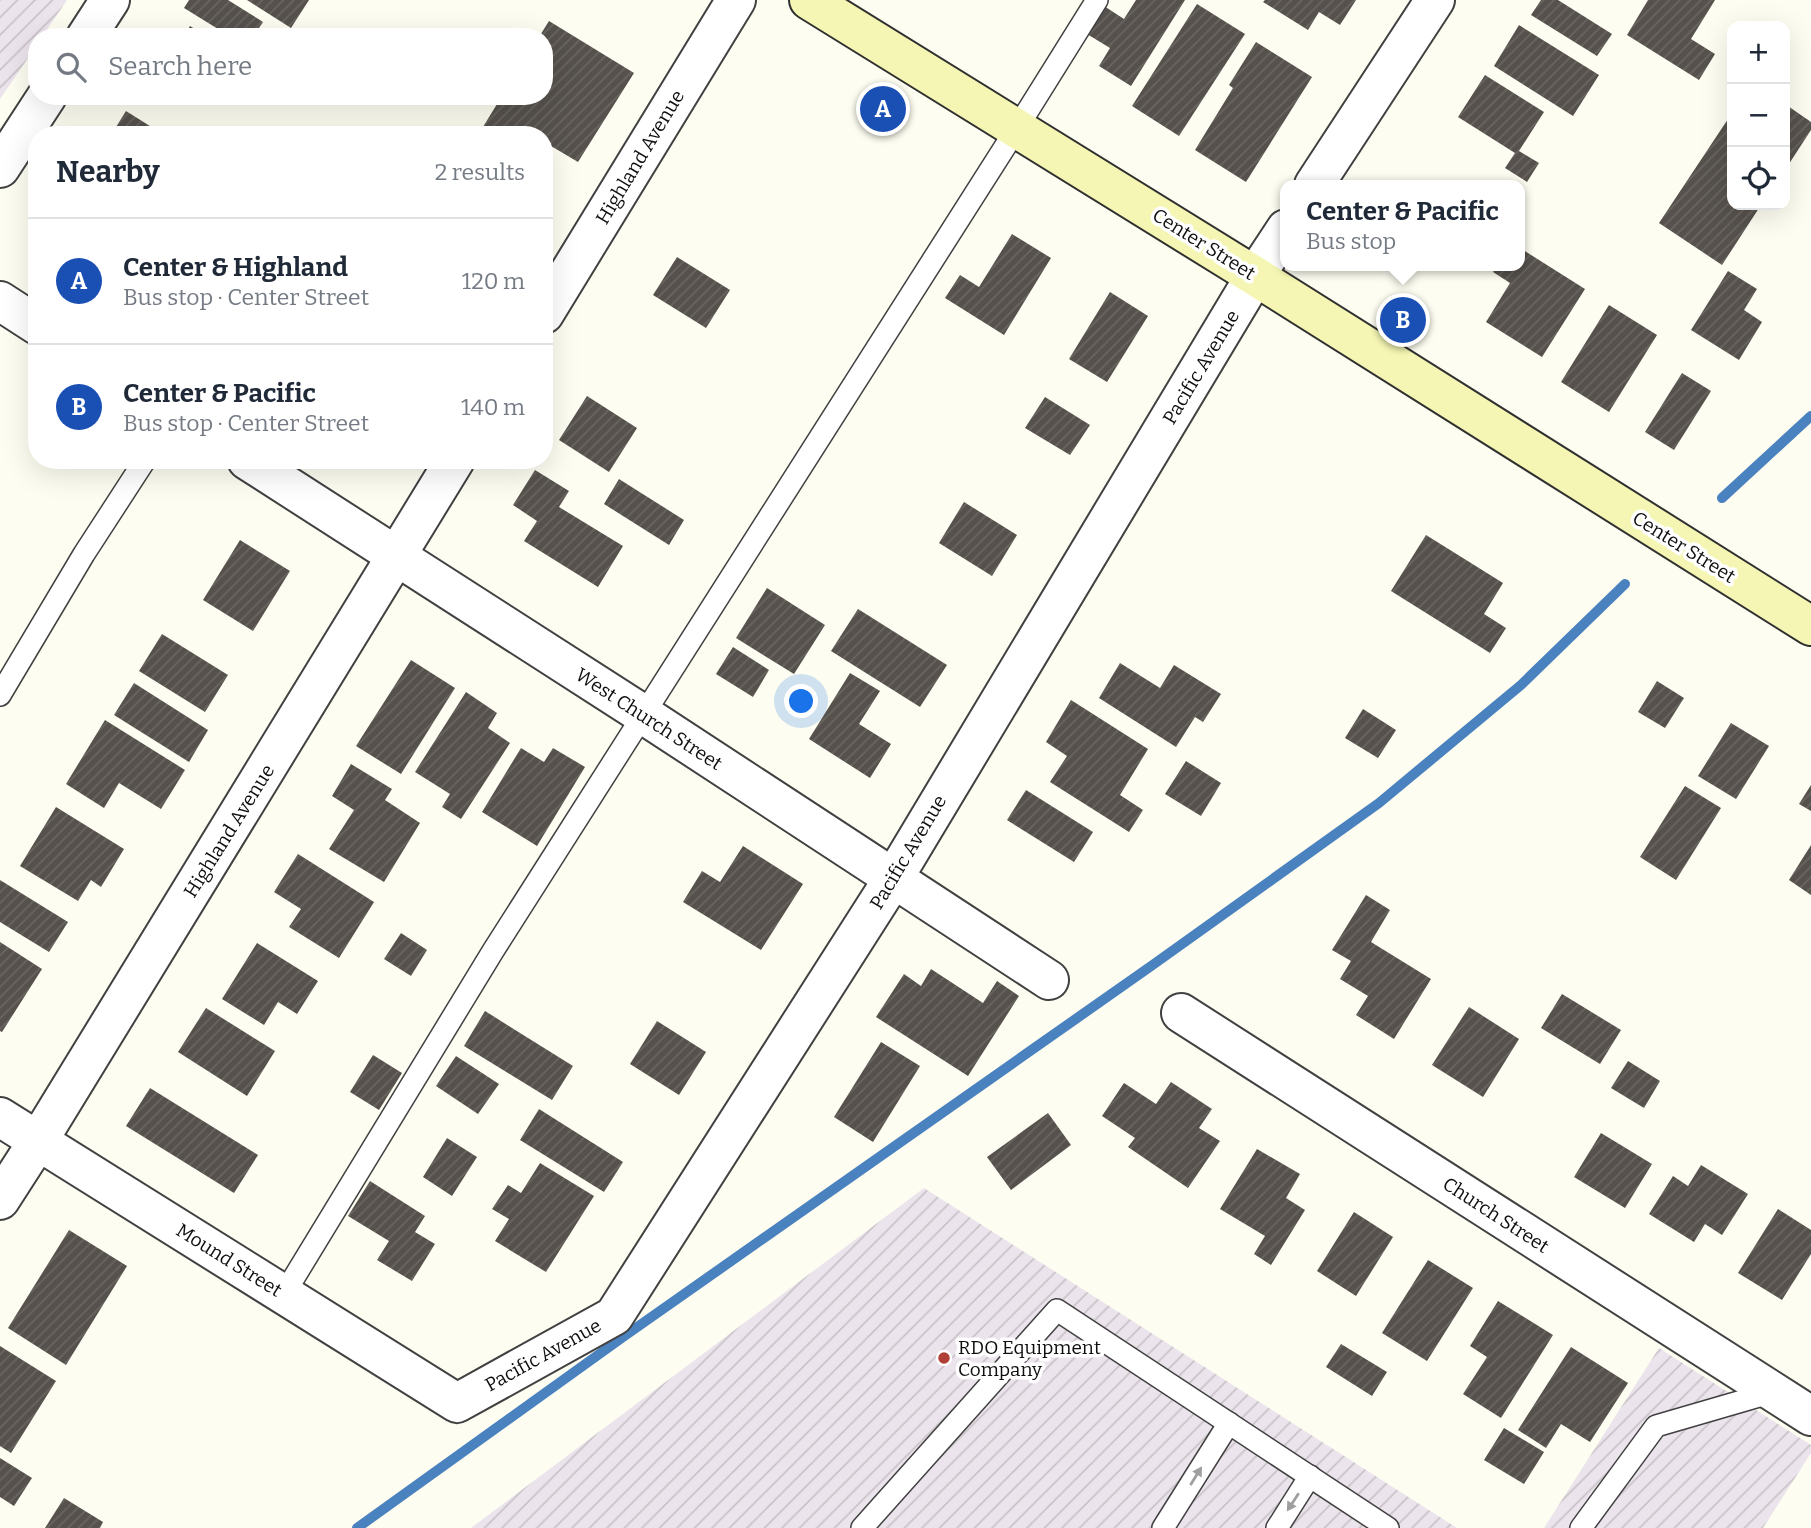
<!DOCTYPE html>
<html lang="en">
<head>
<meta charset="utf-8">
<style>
	body { margin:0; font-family:Bitter,serif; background:#f6f6f7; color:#1f2937 }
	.controls { position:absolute; right:21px; top:21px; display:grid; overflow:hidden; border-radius:14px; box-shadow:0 7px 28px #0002 }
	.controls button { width:63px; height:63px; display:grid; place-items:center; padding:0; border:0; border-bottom:2px solid #e0e1e3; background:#fff; color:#1f2937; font:35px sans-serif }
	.you { position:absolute; left:802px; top:702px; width:24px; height:24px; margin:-18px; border:5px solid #fff; border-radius:50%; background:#1a73e8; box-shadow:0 0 0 10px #1a73e833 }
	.badge { display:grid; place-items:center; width:46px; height:46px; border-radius:50%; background:#b04035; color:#fff; font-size:23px; font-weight:700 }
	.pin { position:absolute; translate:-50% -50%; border:4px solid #fff; box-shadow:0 2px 7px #0006 }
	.popup { position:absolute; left:1280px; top:180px; width:245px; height:91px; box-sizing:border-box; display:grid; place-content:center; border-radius:14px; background:#fff; filter:drop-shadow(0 2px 5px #0005); font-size:23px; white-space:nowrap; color:#747a83 }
	.popup b { font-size:26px; color:#1f2937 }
	.popup::after { content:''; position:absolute; left:50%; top:100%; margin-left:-14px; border:14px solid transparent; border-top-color:#fff }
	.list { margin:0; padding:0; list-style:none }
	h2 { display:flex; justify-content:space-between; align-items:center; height:91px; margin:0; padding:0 28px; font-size:30px }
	h2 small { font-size:23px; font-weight:400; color:#747a83 }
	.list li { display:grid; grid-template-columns:46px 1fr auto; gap:21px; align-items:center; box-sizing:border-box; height:126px; padding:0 28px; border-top:2px solid #e0e1e3 }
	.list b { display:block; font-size:26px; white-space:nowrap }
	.list p { margin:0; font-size:23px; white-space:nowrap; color:#747a83 }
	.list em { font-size:23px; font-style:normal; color:#747a83 }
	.icon { flex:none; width:38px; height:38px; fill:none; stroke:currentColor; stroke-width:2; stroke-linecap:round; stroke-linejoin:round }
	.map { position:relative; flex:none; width:1811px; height:1528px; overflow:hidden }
	.search { position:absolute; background:#fff; box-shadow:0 7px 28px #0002; left:28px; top:28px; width:525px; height:77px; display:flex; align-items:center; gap:18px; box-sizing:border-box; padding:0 24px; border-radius:28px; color:#747a83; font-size:26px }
	.panel { position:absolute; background:#fff; box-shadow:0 7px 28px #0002; left:28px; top:126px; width:525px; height:343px; border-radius:28px }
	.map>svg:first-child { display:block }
	.industrial { fill:url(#industrial-furrows) }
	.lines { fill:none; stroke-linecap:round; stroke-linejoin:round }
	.stream { stroke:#4a81bf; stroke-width:10 }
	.building { fill:url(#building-hatch) }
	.lane-casing { stroke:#414141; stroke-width:24 }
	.street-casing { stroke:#414141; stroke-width:42 }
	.secondary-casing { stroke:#303030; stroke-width:42 }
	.lane { stroke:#fff; stroke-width:21 }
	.street { stroke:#fff; stroke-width:38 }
	.secondary { stroke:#f5f6b3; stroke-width:38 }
	.oneway { fill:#9f9f9f }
	.poi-dot { fill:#b04035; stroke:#fff; stroke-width:2.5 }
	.labels { text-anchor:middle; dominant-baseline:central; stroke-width:7; stroke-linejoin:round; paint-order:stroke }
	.street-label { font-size:19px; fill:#0e0e0e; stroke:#fff }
	.poi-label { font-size:19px; fill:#0e0e0e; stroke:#fff; text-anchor:start }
</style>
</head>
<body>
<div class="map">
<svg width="1811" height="1528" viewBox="0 0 1811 1528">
	<defs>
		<pattern id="industrial-furrows" width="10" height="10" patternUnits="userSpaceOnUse" patternTransform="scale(1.75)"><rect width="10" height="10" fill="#ece4ec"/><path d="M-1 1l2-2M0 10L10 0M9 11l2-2" fill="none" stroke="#c9c2c9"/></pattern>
		<pattern id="building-hatch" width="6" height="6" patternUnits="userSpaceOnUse" patternTransform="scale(1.75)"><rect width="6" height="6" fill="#56514c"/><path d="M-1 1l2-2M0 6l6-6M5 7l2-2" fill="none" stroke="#696561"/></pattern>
	</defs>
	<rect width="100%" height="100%" fill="#fdfdf1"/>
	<g class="industrial">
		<path d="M0 0H67L42 37H37V45L0 99Z"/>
		<path d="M924 1188 1457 1528H471Z"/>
		<path d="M1659 1348 1811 1445V1453L1763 1528H1544Z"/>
	</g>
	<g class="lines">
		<g class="stream">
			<path d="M1722 498 1811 416"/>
			<path d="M357 1528 623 1337 1154 964 1379 803 1521 685 1625 584"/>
		</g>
	</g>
	<g class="building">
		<path d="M189 0H228L263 22 253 37H231L184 8Z"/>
		<path d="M247 0H309L291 28Z"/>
		<path d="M1136 0H1185L1131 86 1099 66 1110 48 1087 34 1104 6 1124 19Z"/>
		<path d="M1265 0H1356L1340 25 1319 12 1308 30 1263 2Z"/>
		<path d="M1541 0H1558L1612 34 1597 56 1531 15Z"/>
		<path d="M1648 0H1715L1691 39 1715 54 1699 80 1627 35Z"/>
		<path d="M1197 4 1245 34 1179 136 1132 106Z"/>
		<path d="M549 21 634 73 578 162 551 146 544 157V135H478L502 96H544V37H539Z"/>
		<path d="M1519 25 1599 75 1573 116 1494 66Z"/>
		<path d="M190 26 208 37H183Z"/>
		<path d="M1256 42 1312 77 1246 182 1195 150 1233 88 1229 85Z"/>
		<path d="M1485 75 1544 112 1519 151 1539 163 1527 182 1505 168 1515 153 1458 117Z"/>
		<path d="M1785 104 1811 122V130L1785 170Z"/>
		<path d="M126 111 161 133 160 135H111Z"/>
		<path d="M1732 113V205H1761L1722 265 1659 223Z"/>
		<path d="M1012 234 1051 258 1004 335 945 298 960 275 979 287Z"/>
		<path d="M1520 248 1585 289 1542 357 1486 322 1510 283 1493 272 1497 266H1520Z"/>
		<path d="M677 257 730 290 706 328 653 295Z"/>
		<path d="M1728 271 1757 289 1744 310 1762 322 1739 360 1691 330Z"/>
		<path d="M1110 292 1148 316 1107 382 1069 359Z"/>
		<path d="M1609 305 1657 335 1609 412 1561 382Z"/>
		<path d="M1682 373 1711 391 1674 450 1645 432Z"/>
		<path d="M587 396 637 428 609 472 559 440Z"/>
		<path d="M1045 397 1090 425 1070 455 1025 428Z"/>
		<path d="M535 470 569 491 559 507 623 546 598 587 524 541 537 521 513 505Z"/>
		<path d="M619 479 684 520 669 545 604 504Z"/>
		<path d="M964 502 1017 535 992 576 939 543Z"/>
		<path d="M1426 535 1503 583 1484 614 1506 628 1490 653 1391 591Z"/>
		<path d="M240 540 290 571 253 631 203 600Z"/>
		<path d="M767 588 825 625 794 674 736 638Z"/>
		<path d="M858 609 947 665 920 707 831 651Z"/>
		<path d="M162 634 228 675 205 712 139 671Z"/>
		<path d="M733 647 769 670 753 697 716 674Z"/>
		<path d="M411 660 455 688 401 774 356 746Z"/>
		<path d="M1120 663 1160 688 1174 665 1221 694 1203 722 1195 717 1176 747 1099 698Z"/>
		<path d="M850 673 880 691 859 724 891 744 870 778 809 739Z"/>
		<path d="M1657 681 1684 698 1665 728 1638 712Z"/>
		<path d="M134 683 208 730 189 762 114 715Z"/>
		<path d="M466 692 497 713 488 728 510 743 461 819 442 807 450 794 415 772Z"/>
		<path d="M1071 700 1148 749 1120 795 1143 810 1129 832 1050 782 1067 756 1046 742Z"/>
		<path d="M1363 709 1396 730 1378 758 1345 738Z"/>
		<path d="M105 720 185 770 161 809 119 783 104 808 66 784Z"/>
		<path d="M1731 723 1769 746 1736 799 1698 776Z"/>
		<path d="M521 748 544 762 553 748 585 767 537 846 482 812Z"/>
		<path d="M1186 761 1221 783 1201 816 1165 794Z"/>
		<path d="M351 764 392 789 385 800 420 823 384 882 329 849 354 810 332 796Z"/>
		<path d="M1811 785V811L1799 804Z"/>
		<path d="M1685 786 1721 808 1676 880 1640 857Z"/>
		<path d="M1026 790 1093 832 1074 862 1007 820Z"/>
		<path d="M56 807 124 849 101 887 91 880 78 901 20 866Z"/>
		<path d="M1811 845V895L1789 880Z"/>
		<path d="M743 846 803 884 761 950 683 902 702 871 720 882Z"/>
		<path d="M298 854 374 902 339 958 289 927 301 909 274 892Z"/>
		<path d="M0 880 68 922 49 952 0 922Z"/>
		<path d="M1366 895 1390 910 1371 942 1431 979 1394 1039 1356 1015 1368 996 1340 979 1351 961 1332 950Z"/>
		<path d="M401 933 427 950 411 976 384 959Z"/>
		<path d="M0 942 42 969 2 1032 0 1031Z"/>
		<path d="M257 943 318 981 297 1014 278 1002 264 1025 222 999Z"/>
		<path d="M931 969 983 1003 997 981 1019 996 968 1076 876 1017 904 974 921 986Z"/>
		<path d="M1562 994 1621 1030 1600 1064 1541 1028Z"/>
		<path d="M1469 1007 1519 1039 1483 1097 1432 1065Z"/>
		<path d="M206 1008 275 1051 247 1096 178 1052Z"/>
		<path d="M485 1011 573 1066 552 1100 464 1046Z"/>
		<path d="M657 1021 706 1052 679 1095 630 1064Z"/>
		<path d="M881 1042 920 1066 873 1142 834 1117Z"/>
		<path d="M373 1055 402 1073 379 1110 350 1092Z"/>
		<path d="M456 1056 499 1084 478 1114 436 1086Z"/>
		<path d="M1628 1061 1660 1081 1644 1108 1611 1088Z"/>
		<path d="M1171 1082 1212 1109 1199 1128 1220 1141 1188 1188 1128 1147 1135 1138 1102 1116 1124 1083 1156 1104Z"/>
		<path d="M150 1088 258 1155 234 1193 126 1126Z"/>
		<path d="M539 1109 623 1162 604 1192 520 1140Z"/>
		<path d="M1048 1113 1071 1145 1011 1190 987 1157Z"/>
		<path d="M1601 1133 1652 1164 1625 1208 1574 1177Z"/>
		<path d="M447 1138 477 1157 452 1196 423 1177Z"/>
		<path d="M1257 1149 1300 1174 1286 1198 1305 1210 1271 1265 1254 1254 1265 1236 1220 1209Z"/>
		<path d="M540 1163 594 1196 546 1272 495 1241 509 1219 492 1209 508 1185 521 1193Z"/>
		<path d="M1701 1165 1748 1194 1722 1235 1705 1224 1694 1242 1649 1214 1673 1176 1688 1186Z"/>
		<path d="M370 1181 425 1216 415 1232 435 1244 412 1281 377 1260 389 1241 348 1216Z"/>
		<path d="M1778 1209 1811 1230V1254L1782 1300 1738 1273Z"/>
		<path d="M1354 1212 1393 1237 1356 1296 1317 1271Z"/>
		<path d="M69 1230 127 1266 66 1365 8 1328Z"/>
		<path d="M1428 1260 1473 1288 1427 1361 1382 1333Z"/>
		<path d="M1498 1301 1553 1335 1501 1418 1463 1394 1487 1357 1470 1346Z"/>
		<path d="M1341 1344 1387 1372 1372 1396 1326 1367Z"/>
		<path d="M0 1346 56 1381 11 1453 0 1446Z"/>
		<path d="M1571 1347 1628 1383 1590 1442 1561 1424 1546 1448 1518 1430Z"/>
		<path d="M1504 1428 1544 1452 1524 1484 1484 1460Z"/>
		<path d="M0 1458 32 1478 14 1506 0 1497Z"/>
		<path d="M64 1498 103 1522 100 1528H45Z"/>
	</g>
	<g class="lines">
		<g class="lane-casing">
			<g id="lane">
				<path d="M0 695 84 554 145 460"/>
				<path d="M284 1294 493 951 1017 128 1097 0"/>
				<path d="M862 1528 1057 1310 1388 1528"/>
				<path d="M1163 1528 1229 1423"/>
				<path d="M1277 1528 1310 1476"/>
				<path d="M1581 1528 1656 1426 1773 1392"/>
			</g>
		</g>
		<g class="street-casing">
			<g id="street">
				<path d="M86 37 110 0"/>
				<path d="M0 168 47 96"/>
				<path d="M1314 185 1435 0"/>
				<path d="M0 301 37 325"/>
				<path d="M544 314 736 0"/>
				<path d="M247 460 644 715 1049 980"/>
				<path d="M1181 1013 1811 1416"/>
				<path d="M0 1117 457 1403 614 1316 893 879 1255 276 1286 229"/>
				<path d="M0 1200 38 1141 455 460"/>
			</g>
		</g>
		<g class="secondary-casing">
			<path id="secondary" d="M809 0 1255 276 1811 626"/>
		</g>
		<use href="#lane" class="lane"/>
		<use href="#street" class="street"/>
		<use href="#secondary" class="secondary"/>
	</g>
	<defs><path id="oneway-solid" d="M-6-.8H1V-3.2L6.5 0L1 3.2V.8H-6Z" transform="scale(1.75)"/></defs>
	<g class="oneway">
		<use href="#oneway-solid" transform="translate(1196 1476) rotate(-58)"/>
		<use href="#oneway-solid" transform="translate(1293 1502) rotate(123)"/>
	</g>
	<circle class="poi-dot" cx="944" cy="1358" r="7"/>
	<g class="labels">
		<g class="street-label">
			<text transform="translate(640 157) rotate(-59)">Highland Avenue</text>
			<text transform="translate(1204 244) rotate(32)">Center Street</text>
			<text transform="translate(1201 367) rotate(-59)">Pacific Avenue</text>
			<text transform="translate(1684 547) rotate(32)">Center Street</text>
			<text transform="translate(649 719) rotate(33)">West Church Street</text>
			<text transform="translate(229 831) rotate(-58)">Highland Avenue</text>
			<text transform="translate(908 852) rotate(-59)">Pacific Avenue</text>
			<text transform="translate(1496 1215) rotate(33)">Church Street</text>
			<text transform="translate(229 1260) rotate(32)">Mound Street</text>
			<text transform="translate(543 1355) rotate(-29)">Pacific Avenue</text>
		</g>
		<g class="poi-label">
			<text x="958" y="1347">RDO Equipment<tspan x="958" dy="22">Company</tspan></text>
		</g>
	</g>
</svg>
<div class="controls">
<button>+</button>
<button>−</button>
<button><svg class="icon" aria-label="locate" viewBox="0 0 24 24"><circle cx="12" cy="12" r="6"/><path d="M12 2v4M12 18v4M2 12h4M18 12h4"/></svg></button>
</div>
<div class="you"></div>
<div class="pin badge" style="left:883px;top:109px;background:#1a4fb4">A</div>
<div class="pin badge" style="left:1403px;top:320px;background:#1a4fb4">B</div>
<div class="popup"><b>Center &amp; Pacific</b>Bus stop</div>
<div class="search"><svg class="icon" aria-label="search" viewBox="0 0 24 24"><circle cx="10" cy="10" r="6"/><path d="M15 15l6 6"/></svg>Search here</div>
<section class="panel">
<h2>Nearby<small>2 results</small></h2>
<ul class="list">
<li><span class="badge" style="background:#1a4fb4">A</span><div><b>Center &amp; Highland</b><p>Bus stop · Center Street</p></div><em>120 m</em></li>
<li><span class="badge" style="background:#1a4fb4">B</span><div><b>Center &amp; Pacific</b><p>Bus stop · Center Street</p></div><em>140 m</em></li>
</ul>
</section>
</div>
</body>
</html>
